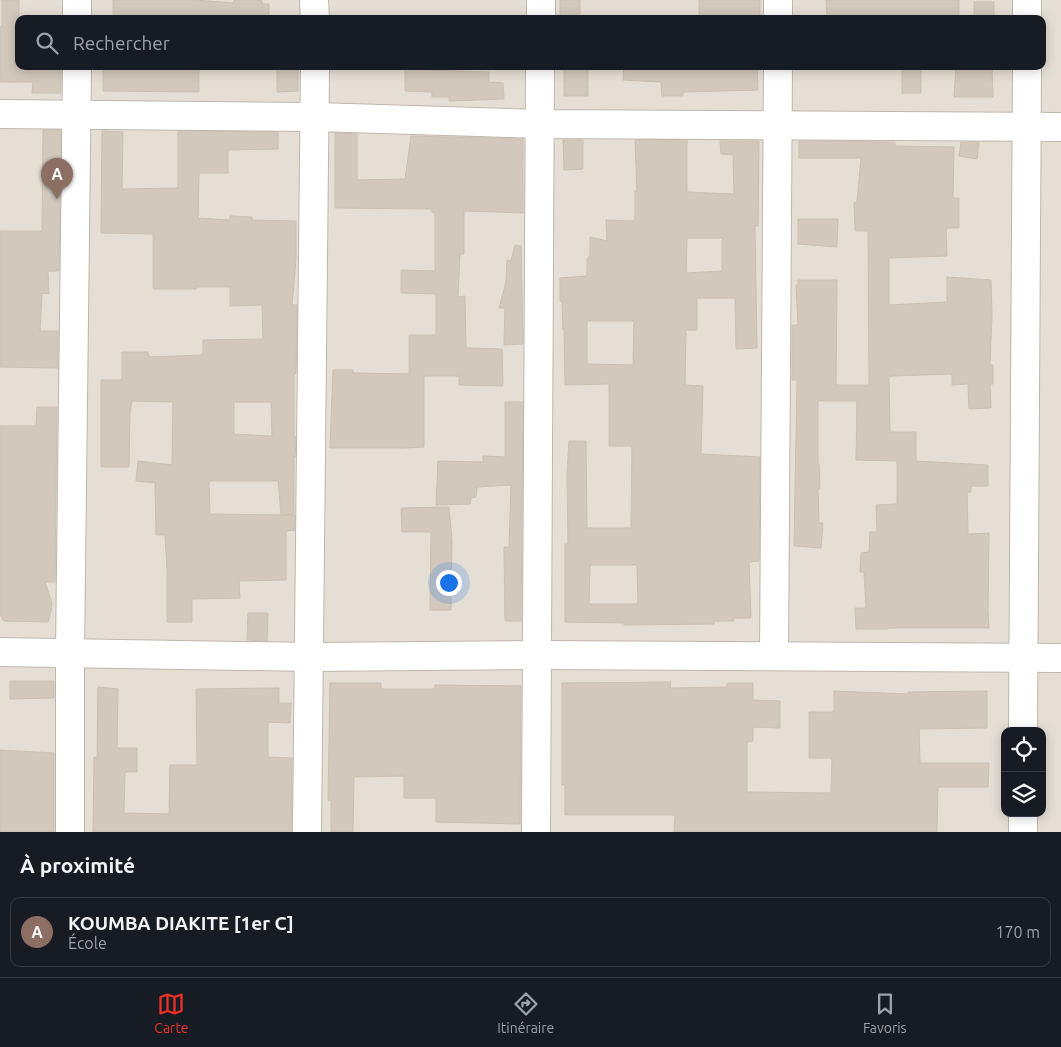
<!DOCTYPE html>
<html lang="fr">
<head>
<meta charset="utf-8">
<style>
	body { margin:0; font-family:Ubuntu,sans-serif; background:#242831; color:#f1f3f6 }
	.controls { position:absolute; right:15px; bottom:15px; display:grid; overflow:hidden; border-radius:10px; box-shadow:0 2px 12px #0003 }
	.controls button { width:45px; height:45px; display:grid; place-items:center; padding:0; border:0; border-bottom:1px solid #363941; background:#171b24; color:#f1f3f6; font:25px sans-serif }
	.you { position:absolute; left:448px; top:582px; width:18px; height:18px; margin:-12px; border:4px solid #fff; border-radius:50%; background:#1a73e8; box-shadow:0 0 0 8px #1a73e833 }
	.badge { display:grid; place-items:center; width:32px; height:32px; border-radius:50%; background:#e93125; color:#fff; font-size:16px; font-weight:700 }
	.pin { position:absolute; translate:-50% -41px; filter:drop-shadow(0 1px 2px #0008) }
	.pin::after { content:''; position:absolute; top:26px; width:18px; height:15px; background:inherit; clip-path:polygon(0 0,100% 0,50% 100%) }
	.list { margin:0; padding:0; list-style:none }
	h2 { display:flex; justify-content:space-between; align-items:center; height:65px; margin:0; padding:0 20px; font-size:21px }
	h2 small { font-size:16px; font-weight:400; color:#9ea1a6 }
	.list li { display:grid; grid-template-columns:32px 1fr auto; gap:15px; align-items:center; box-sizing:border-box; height:70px; margin:0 10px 10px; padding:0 10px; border:1px solid #363941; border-radius:10px }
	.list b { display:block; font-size:19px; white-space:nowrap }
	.list p { margin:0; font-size:16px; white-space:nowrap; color:#9ea1a6 }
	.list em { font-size:16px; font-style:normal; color:#9ea1a6 }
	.icon { flex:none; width:28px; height:28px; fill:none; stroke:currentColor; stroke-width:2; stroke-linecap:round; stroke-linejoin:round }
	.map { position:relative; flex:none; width:1061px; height:832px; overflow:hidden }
	.search { position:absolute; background:#171b24; box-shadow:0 2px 12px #0003; left:15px; right:15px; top:15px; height:55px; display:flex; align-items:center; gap:12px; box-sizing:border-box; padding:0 18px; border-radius:10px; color:#9ea1a6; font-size:19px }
	.sheet { height:145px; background:#171b24 }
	nav { display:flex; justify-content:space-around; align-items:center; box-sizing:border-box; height:70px; border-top:1px solid #363941; background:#171b24; font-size:14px; color:#9ea1a6 }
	nav a { display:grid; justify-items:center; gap:2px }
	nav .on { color:#e93125 }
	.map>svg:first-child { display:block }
	.residential { fill:#e5ded4; fill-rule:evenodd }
	.building { fill:#d2c8bc; stroke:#ccbfb0; fill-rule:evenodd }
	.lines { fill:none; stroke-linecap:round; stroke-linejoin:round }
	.minor-casing { stroke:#bfb7ac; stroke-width:30 }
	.minor { stroke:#fff; stroke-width:28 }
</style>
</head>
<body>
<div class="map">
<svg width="1061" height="832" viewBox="0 0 1061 832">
	<rect width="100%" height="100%" fill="#f1ede6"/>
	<path class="residential" d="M0 0H1061V832H0ZM19 19H1042V66H19ZM1005 731H1042V813H1005Z"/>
	<g class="building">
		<path d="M2 0H19V66H61V93H32L33 82H0V27H2Z"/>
		<path d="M113 0H195L234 3V0H255L262 1V4H269V19H113Z"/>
		<rect x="560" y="0" width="20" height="19"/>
		<path d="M699 0H760V19L699 18Z"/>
		<path d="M826 0H959V17L859 16 827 18Z"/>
		<rect x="974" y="2" width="20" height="17"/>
		<path d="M103 66H191L192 68H199V92L103 91Z"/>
		<path d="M277 66H298V91L277 92Z"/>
		<path d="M405 66H428V70L489 72V82L503 83 504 99 449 101V97H432V92L405 91Z"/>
		<rect x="564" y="66" width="24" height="30"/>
		<path d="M624 66H757L758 90 683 92V96H662L661 82 623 80Z"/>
		<rect x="902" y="66" width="19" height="27"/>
		<path d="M956 66H992L993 97H954Z"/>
		<path d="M43 130H61L59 271H48L49 294 42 293 40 331H58V368L0 367V231H42Z"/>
		<path d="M102 131 123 132 122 189 178 188V131L278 132V149L228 150V173H199L198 218 230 220V216L252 217V220L296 221V259L292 305H297L296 374H294V437H296L295 457H294V514L282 515H295V530L286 531V580L239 581 240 598 192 599V622H167V570L165 535H156L155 483 136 481 138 461 172 465 173 402 132 401 130 413 129 467H101V380H122V352H148L149 357 203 355V340L263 339 262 305 230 306V287H196V289H153V234L101 233ZM234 402H271L272 436 234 434ZM209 481H278L281 515 210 514Z"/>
		<path d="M335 133 357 134V180L405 179 411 136 523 139V213L464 211V254H460L458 297 465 296 466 348 502 349 503 386 459 385V376H424V447L403 448H330L333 370H353V373L409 374V335H436V294L401 293V270L435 271V213L432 212V209L335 208Z"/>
		<path d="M563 140H583V169L564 170Z"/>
		<path d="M635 140H687V192L734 194 733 155 721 154 720 141H759L758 226H755L757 348 736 349 735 298H697V330H686L685 385 703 386 701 454 760 457 759 561 749 562 751 618H733L734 621H714V624L624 625V623L565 622V544H568L567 474 569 441H586L587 528H631L632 446H609V384L565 385 564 329H563L562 301H560V278L587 276V259L590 255V237L607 241 606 220 635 221V191H637ZM687 238H722V271L686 273ZM587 321H634L633 365 587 364ZM590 565H637L638 604H589Z"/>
		<path d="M799 141 895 142V146L954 147 953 198H959V228H946L947 256 889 258V305L947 302V277L991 280 992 315 990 365H993V384H990L991 408 969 409 968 384 952 385V374L891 376 889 377 890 432H916V461L988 465V486H973L971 487V492H967L968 534 989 533 988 610 989 628H888V629H856L855 608H866L864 572H860L861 553 869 552 870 532H877L876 505 897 504V461L856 460 857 401H818V464H819L820 488 818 489 819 523H823L821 548 794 546 797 380H792V325H798L796 285H798V280H837L836 385H869L868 231H855L854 203 857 202 861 158H799Z"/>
		<path d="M961 142H979L977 159 959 156Z"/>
		<path d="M798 219H838L837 247 798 244Z"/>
		<path d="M515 245 521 246 523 344 504 345 505 308H499L506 282 507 260 511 261Z"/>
		<path d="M505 402H523L521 621H505L504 547H509L511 485 477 487 476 497 471 498 470 504 436 505 438 461 483 462V456L505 457Z"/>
		<path d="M37 407H57L55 582H45L52 603 51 611 48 622 4 621 0 615V426H36Z"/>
		<path d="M449 507 452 540 451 610H430L431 532H402L401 508Z"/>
		<path d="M248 613H268L267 641 247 640Z"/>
		<path d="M10 681H54V698L10 699Z"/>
		<path d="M671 682 670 688 726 687 728 683H753V700L780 701V728L753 727V741L747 742V792L831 793 832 758H809V712H834V691L908 694V692L987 691V728L919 729 920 763H989L988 787H938L937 832H674L675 815H565V785H562V683Z"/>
		<path d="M330 683H381V689H435V685L521 686 520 824 436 822V798H404V776L354 777 353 832H331V800H328Z"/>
		<path d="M98 687 118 689 117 748H137V772H125L124 813 169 814 170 765H197L196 689 279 688V703H291L290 723 268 722V757L292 758 291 832H93L94 757 97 758Z"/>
		<path d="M0 750 54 753V832H0Z"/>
	</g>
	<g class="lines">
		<g class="minor-casing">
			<g id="minor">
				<path d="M77 0V19"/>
				<path d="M314 0 315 19"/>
				<path d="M541 19V0"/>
				<path d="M778 19V0"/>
				<path d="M1027 19V0"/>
				<path d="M0 114 316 117 540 124 1061 127"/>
				<path d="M0 652 309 657 537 655 1061 658"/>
				<path d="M774 656 778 66"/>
				<path d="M1023 731 1027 66"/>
				<path d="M70 832V652L77 66"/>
				<path d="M307 832 315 66"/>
				<path d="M536 832 540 66"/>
				<path d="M1023 832V813"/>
			</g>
		</g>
		<use href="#minor" class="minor"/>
	</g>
</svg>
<div class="controls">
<button><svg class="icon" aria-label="locate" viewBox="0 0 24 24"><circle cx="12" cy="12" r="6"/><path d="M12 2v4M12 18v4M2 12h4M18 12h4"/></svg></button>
<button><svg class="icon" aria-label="layers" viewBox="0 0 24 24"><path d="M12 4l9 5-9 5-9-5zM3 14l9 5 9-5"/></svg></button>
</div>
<div class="you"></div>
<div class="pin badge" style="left:57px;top:199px;background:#8d6e63">A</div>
<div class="search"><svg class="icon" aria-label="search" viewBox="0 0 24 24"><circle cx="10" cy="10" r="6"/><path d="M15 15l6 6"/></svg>Rechercher</div>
</div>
<section class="sheet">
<h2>À proximité<small></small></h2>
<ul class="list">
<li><span class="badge" style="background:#8d6e63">A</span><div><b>KOUMBA DIAKITE [1er C]</b><p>École</p></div><em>170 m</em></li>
</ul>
</section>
<nav>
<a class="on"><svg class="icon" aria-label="map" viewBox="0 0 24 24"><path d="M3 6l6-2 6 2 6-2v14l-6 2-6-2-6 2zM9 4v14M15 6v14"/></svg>Carte</a>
<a><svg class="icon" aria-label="directions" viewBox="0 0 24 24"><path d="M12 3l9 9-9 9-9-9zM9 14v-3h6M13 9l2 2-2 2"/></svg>Itinéraire</a>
<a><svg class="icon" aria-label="saved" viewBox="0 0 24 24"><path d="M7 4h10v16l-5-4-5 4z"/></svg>Favoris</a>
</nav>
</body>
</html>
